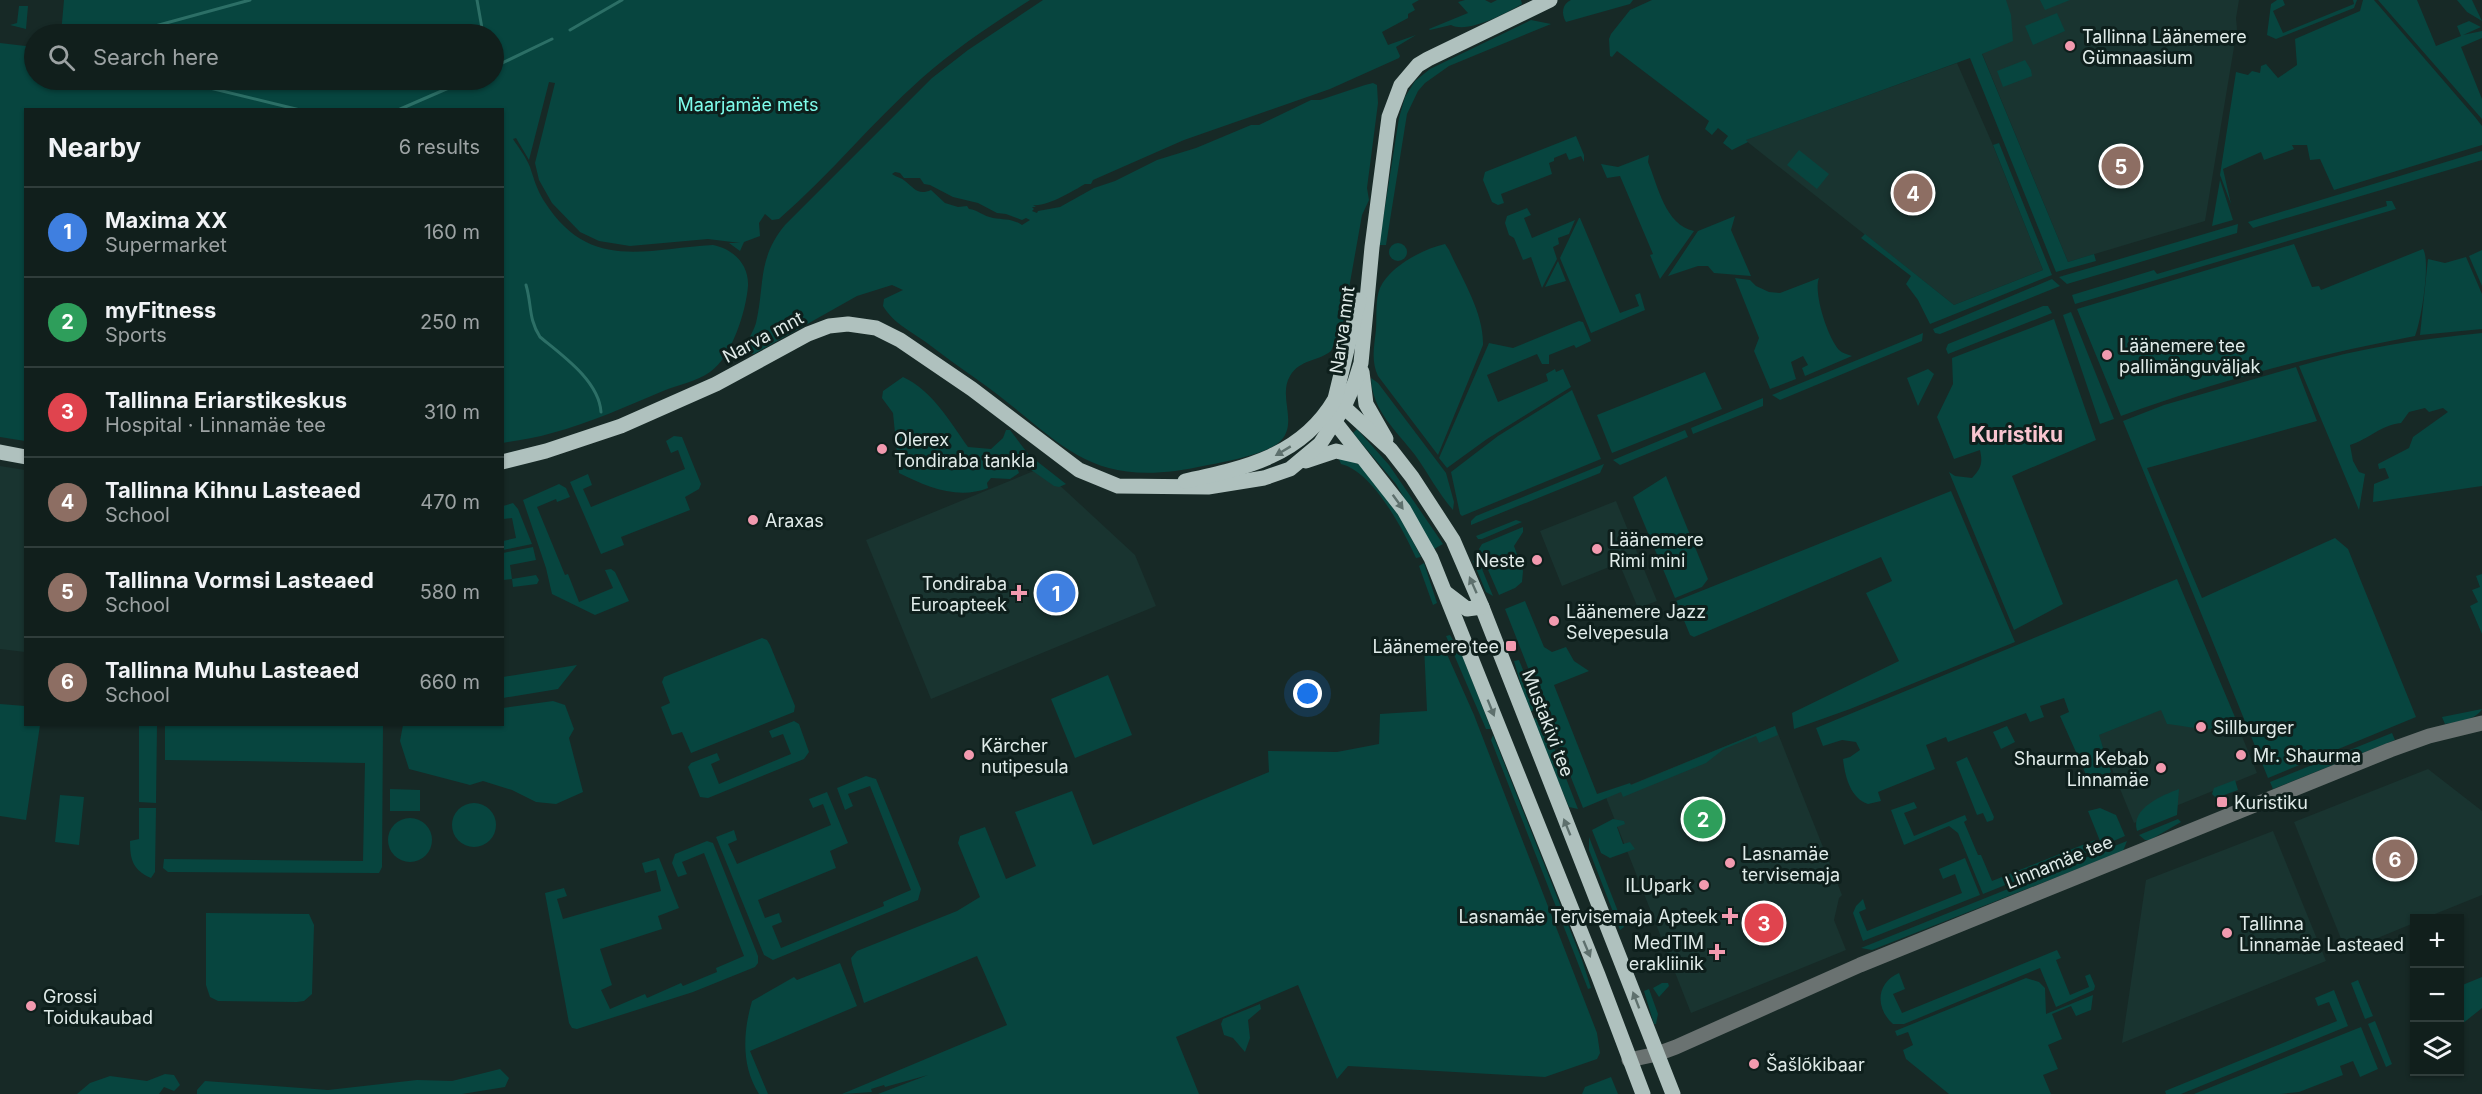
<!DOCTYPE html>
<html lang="en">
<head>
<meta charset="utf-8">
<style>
	body { margin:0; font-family:Inter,sans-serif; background:#1a2725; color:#f1f3f6 }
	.controls { position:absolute; right:18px; bottom:18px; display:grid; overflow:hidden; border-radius:0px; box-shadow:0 2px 4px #0004 }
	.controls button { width:54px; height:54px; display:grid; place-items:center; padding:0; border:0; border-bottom:2px solid #303d3b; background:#111f1c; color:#f1f3f6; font:30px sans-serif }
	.you { position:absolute; left:1308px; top:694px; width:21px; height:21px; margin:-15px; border:4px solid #fff; border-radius:50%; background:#1a73e8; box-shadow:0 0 0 9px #1a73e833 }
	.badge { display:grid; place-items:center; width:39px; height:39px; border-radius:50%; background:#2563eb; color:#fff; font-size:20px; font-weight:700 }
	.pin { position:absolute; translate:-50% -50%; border:3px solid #fff; box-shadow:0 2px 6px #0006 }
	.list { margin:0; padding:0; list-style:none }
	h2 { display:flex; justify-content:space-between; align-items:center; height:78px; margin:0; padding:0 24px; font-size:26px }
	h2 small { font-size:20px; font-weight:400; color:#9ca2a3 }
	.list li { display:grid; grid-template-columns:39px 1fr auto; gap:18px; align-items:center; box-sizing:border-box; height:90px; padding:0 24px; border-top:2px solid #303d3b }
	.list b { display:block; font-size:22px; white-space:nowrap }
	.list p { margin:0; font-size:20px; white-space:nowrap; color:#9ca2a3 }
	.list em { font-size:20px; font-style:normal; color:#9ca2a3 }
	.icon { flex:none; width:33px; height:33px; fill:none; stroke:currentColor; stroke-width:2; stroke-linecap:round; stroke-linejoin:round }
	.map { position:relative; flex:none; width:2482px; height:1094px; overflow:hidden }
	.search { position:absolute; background:#111f1c; box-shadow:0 2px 4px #0004; left:24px; top:24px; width:480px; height:66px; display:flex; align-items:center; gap:15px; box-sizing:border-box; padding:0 21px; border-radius:33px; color:#9ca2a3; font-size:22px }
	.panel { position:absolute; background:#111f1c; box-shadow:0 2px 4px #0004; left:24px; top:108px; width:480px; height:618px; border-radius:0px }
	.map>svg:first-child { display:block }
	.built { fill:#193430 }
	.green { fill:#07453f; fill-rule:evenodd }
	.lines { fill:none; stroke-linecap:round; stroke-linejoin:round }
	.stream { stroke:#2c6f66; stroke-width:3 }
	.minor { stroke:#6a7271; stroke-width:15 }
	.major { stroke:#afc1be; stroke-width:15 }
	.oneway { fill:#5e706d }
	.poi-dot { fill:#f29aaf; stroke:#0e1f1c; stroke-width:2 }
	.labels { text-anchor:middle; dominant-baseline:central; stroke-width:6; stroke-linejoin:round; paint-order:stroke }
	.poi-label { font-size:18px; fill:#e0ebe9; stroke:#0e1f1c; text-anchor:start }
	.park-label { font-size:18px; fill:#7efdec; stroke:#0e1f1c }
	.street-label { font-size:18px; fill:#e0ebe9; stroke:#0e1f1c }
	.quarter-label { font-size:21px; font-weight:bold; fill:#f9c5d0; stroke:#0e1f1c }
</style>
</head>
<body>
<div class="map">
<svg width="2482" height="1094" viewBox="0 0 2482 1094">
	<rect width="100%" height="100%" fill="#172926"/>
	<g class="built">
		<path d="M1960 0H2239L2236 18 2237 29 2205 221 2068 262Z"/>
		<path d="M1957 63 1992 143 2043 270 1954 305 1745 140Z"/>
		<path d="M0 466 25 470V652L0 649Z"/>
		<path d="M1041 468 1135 555 1156 606 931 699 866 540Z"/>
		<path d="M1616 501 1657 601 1638 608 1619 563 1562 586 1540 531Z"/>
		<path d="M2221 685 2257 773 2134 823 2098 735Z"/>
		<path d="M1775 726 1842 895 1839 898 1834 920 1846 950 1691 1013 1605 795Z"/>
		<path d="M2428 769 2482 811V895L2425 918H2414V923L2346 951 2294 822Z"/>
		<path d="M2273 831 2326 961 2122 1043 2146 880Z"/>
	</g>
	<g class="green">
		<path d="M64 0H1030C993 24 956 48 922 78 872 122 830 175 779 219L772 220 765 214 759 223 760 236 744 242 740 251 729 243H740L708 239 630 246 599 241 580 232 552 203 539 180 535 163 555 83 549 82 529 160 516 138 513 139C519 148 526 157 530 167 534 179 537 190 544 201 589 272 644 249 713 245 733 249 749 264 748 286 746 311 732 357 710 372 697 381 678 385 663 391 627 406 590 423 552 433 536 438 519 440 503 443L502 110H26L25 441 0 437V43L34 47V80H494V34H61Z"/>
		<path d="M1043 0H1419L1412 4 1415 10 1408 14V18L1382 32 1388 45 1416 35 1396 47 1400 56 1399 58 1330 89 1184 140 1093 180 1091 184H1085C1073 191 1047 207 1033 205L1036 207H1032L1034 209 1032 211 1037 213 1038 211 1060 207 1094 188 1115 181 1157 160 1196 148 1251 125H1259L1311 100H1320L1365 85 1373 83 1377 85 1378 103 1367 188 1369 200 1362 215 1343 322 1331 351C1317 362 1300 359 1290 376 1277 398 1301 426 1277 444 1260 455 1228 461 1208 465 1084 493 1065 441 975 378 959 367 943 355 927 343 911 331 894 324 883 306L884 299 903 290 892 285 857 296 754 354H745C744 343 753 334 756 323 765 284 757 259 785 225L932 78 968 50ZM895 172 900 173 904 178H920L924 184 930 185 953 197 978 203 997 213 1006 214 1022 220 1026 218 1030 220 1022 225C1011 218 1004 220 993 218 983 216 978 210 969 209L967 206 958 207 945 203 931 190C918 196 914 188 905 181 902 178 896 177 892 174Z"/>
		<path d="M1465 0H1485L1491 3 1497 0H1521L1522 4C1506 13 1468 34 1451 25L1430 30 1429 29 1468 13 1458 2Z"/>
		<path d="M1571 0H1633L1630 4 1566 22C1561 14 1562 4 1571 0Z"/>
		<path d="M1652 0H2006L2011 15 2013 41 1982 54 2068 262 2094 254 2096 261 2056 272 1970 58 1746 140 1748 142 1732 150 1723 143 1728 136 1718 128 1712 135 1705 129 1709 121 1617 51 1612 57 1610 56 1609 39 1611 34 1630 10Z"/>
		<path d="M2040 0H2070L2045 10Z"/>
		<path d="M2277 0H2283L2285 5 2273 11 2283 33 2354 4 2353 0H2357L2354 8 2276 39 2267 35 2271 4Z"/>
		<path d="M2363 0H2374L2475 117 2482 126V145L2334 190 2320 159 2310 160 2307 145H2292L2294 149 2264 160 2261 152 2223 169 2231 204 2220 175 2236 72 2248 75 2252 71 2260 73 2261 66 2266 64 2278 78 2297 65 2295 39 2360 11Z"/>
		<path d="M2378 0H2417L2436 46 2461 36 2457 26 2469 21 2481 27 2463 35 2482 31V38L2461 47 2482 99V119Z"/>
		<path d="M2457 0H2472L2482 21 2467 12Z"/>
		<path d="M19 6H28L26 29 10 25 17 23Z"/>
		<path d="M2057 13 2065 31 2033 45 2025 26Z"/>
		<path d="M1531 20 1551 24 1449 66 1425 83 1418 91 1407 114 1386 245H1379L1399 118 1405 97 1415 81 1430 69Z"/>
		<path d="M2025 60 2031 70 2032 76 2003 87 1997 71Z"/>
		<path d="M1576 136 1584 155V162L1581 156 1569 160 1566 153 1554 158V161L1549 163 1552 174 1501 194 1504 203 1498 205 1492 202 1483 180 1485 172Z"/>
		<path d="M1999 143 2052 275 1930 324 1918 300 1906 284 1911 276 1861 238 1865 234 1954 305 2043 270 1993 145Z"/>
		<path d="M1799 150 1829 174 1817 189 1787 165Z"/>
		<path d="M2482 151V160L2253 228 2248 222Z"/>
		<path d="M1649 155 1648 162C1658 186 1665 225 1694 231L1660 279 1650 255 1653 254 1620 176 1607 178 1601 164 1618 167Z"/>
		<path d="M2220 180 2233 220 2212 226Z"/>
		<path d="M2386 201H2392L2396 209 2075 304 2072 295 2154 270 2157 274 2387 206Z"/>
		<path d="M1527 208 1531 215 1524 218 1532 238 1575 220 1569 234 1558 238 1559 244 1553 247 1557 259 1542 288 1531 257 1523 260 1514 238 1509 235 1505 223 1507 216Z"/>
		<path d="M1735 216 1731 230 1751 276 1714 273 1708 266H1698L1668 276 1698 231Z"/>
		<path d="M1579 218H1580L1620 313 1639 306 1635 295 1640 293 1645 310 1591 333 1560 258Z"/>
		<path d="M2238 224 2237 233 2067 284 2059 277Z"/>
		<circle cx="1398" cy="252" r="9"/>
		<path d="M1445 244 1449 250C1462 279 1484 313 1483 345L1438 455 1378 376C1371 361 1374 347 1376 330 1377 318 1375 299 1380 288 1390 266 1423 249 1445 244Z"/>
		<path d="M2294 244 2312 287 2319 286 2321 290 2423 249C2431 261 2421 322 2415 336 2315 355 2217 381 2121 416L2077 309Z"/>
		<path d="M2482 250V286L2469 256Z"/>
		<path d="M2466 257 2482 294V329L2420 335 2428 259 2445 263Z"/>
		<path d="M1558 261 1566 281 1545 287Z"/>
		<path d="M1735 278 1750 280 1756 286 1769 292 1780 293 1819 278C1813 293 1828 338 1839 350 1842 353 1847 354 1852 356L1805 376 1802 368 1808 365 1803 356 1791 362 1796 379 1770 389 1754 351 1759 338Z"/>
		<path d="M2052 279 2060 286 1940 334 1935 333 1933 329Z"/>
		<path d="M2043 306H2048L2052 313 1948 354 1946 349 1948 344Z"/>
		<path d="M2071 312 2114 419 2100 424 2063 315Z"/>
		<path d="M2054 319 2096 440 2012 476 2063 604 2014 630 1949 472 1955 476 1972 478C1981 469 1983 463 1980 450L1954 459 1937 417 1953 384 1952 358Z"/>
		<path d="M1579 321 1583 322 1591 341 1576 348 1574 345 1549 355V364H1542L1537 354 1487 375 1498 402 1548 381 1546 374 1555 369 1556 372 1563 369 1571 387 1487 439 1447 468 1439 458 1489 343 1513 348Z"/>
		<path d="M1923 333 1922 341 1780 400 1772 395Z"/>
		<path d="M2482 333V486L2373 502 2374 484 2389 478 2385 468 2379 469 2378 464 2409 448 2413 437 2448 412 2443 408 2429 412 2425 408 2409 412 2401 423C2381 425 2369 439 2350 445L2353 461 2359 472 2365 474 2359 510 2299 366C2360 348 2419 339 2482 333Z"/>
		<path d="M2296 367 2317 421 2147 468 2202 598 2335 538 2348 549 2416 717 2268 778 2123 421 2164 405Z"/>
		<path d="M1928 369 1934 374 1918 406 1907 378Z"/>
		<path d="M1705 372 1722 409 1612 453 1597 415Z"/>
		<path d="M903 377C932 390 950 422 968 447L991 449 1003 438 1006 430H1010L1029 455 1066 484 1059 487 1054 486 1020 462 1016 464 1019 473 1010 479 991 478 987 483 988 488C958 500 927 487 899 473L893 413 882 398 883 391Z"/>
		<path d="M1371 378 1378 383 1446 473 1454 502 1453 510C1438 493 1428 473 1415 455 1397 431 1372 411 1371 378Z"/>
		<path d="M1572 390 1601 459 1462 516 1460 514 1451 472 1498 436Z"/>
		<path d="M1763 398V406L1693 434 1691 428Z"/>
		<path d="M1357 429 1389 465 1443 544 1434 549 1396 484 1353 433Z"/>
		<path d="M1685 430 1688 437 1620 465 1613 460Z"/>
		<path d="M674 436 682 437 701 484 699 489 685 497 690 510 621 537 624 545 601 554 570 482 588 474 592 485 583 489 591 507 685 469 678 450 671 453 666 441Z"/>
		<path d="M1338 457C1346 460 1354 461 1361 466 1381 481 1409 533 1421 557L1416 558C1403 529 1373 472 1341 464Z"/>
		<path d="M1604 464 1600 473 1471 525V521L1476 516Z"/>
		<path d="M1666 476 1708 579 1702 587 1675 598 1633 497Z"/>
		<path d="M559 484 566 488 570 497 557 502 556 499 537 507 565 575 568 574 579 602 613 588 605 570 611 569 615 572 629 601 595 615 552 594 546 568 523 500Z"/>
		<path d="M1951 491 2015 642 1850 709 1794 729 1792 713 1899 661 1866 593 1892 581 1881 557 1694 637 1690 635 1676 601Z"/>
		<path d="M513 503 518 509 532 544 503 550V541L516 538 512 518 503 519V506Z"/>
		<path d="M1516 520 1522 522 1482 539H1478L1476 536Z"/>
		<path d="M1523 527V532L1514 546 1523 571 1522 582 1515 588 1499 595 1479 549 1482 544Z"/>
		<path d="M533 547 536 560 510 565 512 579 536 575 539 580 537 584 513 587 512 579 503 580V553Z"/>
		<path d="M1478 559 1493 596 1486 592 1473 561Z"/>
		<path d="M1424 563 1437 603 1433 605 1419 566Z"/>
		<path d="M2482 574V634L2470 606 2478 602 2472 590 2480 587 2476 576Z"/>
		<path d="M2177 579 2237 722C2220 735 2187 726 2167 724L2161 710 2099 735 2111 772 2091 786 2060 716 2069 712 2064 698 2040 706 2044 717 2030 722 2026 713 1948 742 1946 737 1926 745 1935 769 1878 792 1881 801 1868 804C1850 798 1845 776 1843 759L1850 757 1860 750 1856 742 1842 740 1823 746 1816 728Z"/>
		<path d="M1525 601 1544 647 1552 652 1566 647 1574 661 1589 671 1554 685 1597 794 1630 783 1631 785 1775 726 1778 735 1759 743 1756 736 1724 749 1706 763 1623 797 1621 792 1583 808 1505 609Z"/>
		<path d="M1450 635 1462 655 1491 729H1486L1446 636Z"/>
		<path d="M762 638 767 640 770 645 795 706 794 712 691 753 682 732 672 735 661 707 670 703 662 682 664 677Z"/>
		<path d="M1442 643 1474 715 1597 1033 1600 1053 1597 1059 1545 1077 1348 1066 1337 1079 1298 985 1176 1037 1199 1094H878L928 1075 885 1087 884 1085 871 1089 872 1092 842 1094 1007 1025 977 956 864 1003 852 964 851 958 857 951 957 911 980 897 958 843 960 836 985 827 1006 879 1036 866 1015 812 1072 791 1093 845 1269 772 1268 751 1337 752 1379 744 1380 714 1427 711 1424 645Z"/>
		<path d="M1519 660 1538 707 1529 713 1514 661Z"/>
		<path d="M577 665 558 689 503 698V677Z"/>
		<path d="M1108 675 1132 735 1075 758 1051 699Z"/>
		<path d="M553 701 565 705 574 729 569 738 583 792 556 804 536 802 512 790 483 781 470 785 409 769 400 741 403 725 502 724 503 708Z"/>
		<path d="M0 704 25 706 26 724 40 725 26 820 0 816Z"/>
		<path d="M2482 709C2476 720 2457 722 2445 724L2442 717Z"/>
		<path d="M1542 717 1578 809 1569 807 1532 719Z"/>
		<path d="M794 721 799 724 809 752 804 759 708 798 700 797 688 767 691 763 717 753 720 760 711 764 719 784 791 754 783 734 772 738 769 731Z"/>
		<path d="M139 725H157L156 803 139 802Z"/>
		<path d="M165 725H383L382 867 379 873 168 872 163 868 164 859 363 861 365 763 165 760Z"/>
		<path d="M2007 726 2015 742 2001 749 1993 732Z"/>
		<path d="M2392 733 2395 740 2273 789 2270 782Z"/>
		<path d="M1493 735 1582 960 1591 988 1588 989 1491 740Z"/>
		<path d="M1967 757 1994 817 1993 820 1987 822 1983 813 1977 815 1956 762Z"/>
		<path d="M866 776 876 779 921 889 918 900 773 960 764 955 716 837 734 830 737 840 728 844 737 864 831 825 823 804 813 808 809 799 827 792 848 843 830 851 836 868 758 900 765 918 779 913 782 922 772 926 781 948 884 906 883 902 911 890 870 786 848 794 853 806 845 810 837 788Z"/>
		<path d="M2235 780 2238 790 2216 798 2212 794 2214 788Z"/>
		<path d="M390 789 420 790V811H390Z"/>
		<path d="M2179 789 2177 815 2137 831C2130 808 2163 795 2179 789Z"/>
		<path d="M60 795 84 797 79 845 55 842Z"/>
		<path d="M1914 802 1917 808 1904 813 1914 836 1965 815 1967 820 1964 822 1978 855H1981L1992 881 2095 840 2097 848 1983 894 1958 833 1949 826 1904 845 1891 810Z"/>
		<circle cx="474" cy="825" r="22"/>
		<path d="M139 808H156L155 872 151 878C133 870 130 860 130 841L139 839Z"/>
		<path d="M2100 808 2116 815 2125 836 2102 846 2088 811Z"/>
		<circle cx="410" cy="840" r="22"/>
		<path d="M1613 819 1624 821 1625 824 1617 827 1623 844 1630 842 1635 849 1610 858 1601 853 1592 830Z"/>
		<path d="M2178 819 2181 822 2150 840H2145L2139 835Z"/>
		<path d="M1589 837 1624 927 1620 930 1589 850Z"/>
		<path d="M707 841 713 843 758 956V963L755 967 693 992 577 1029 572 1028 569 1023 545 893 564 888 567 896 557 899 563 919 661 891 656 870 645 873 642 863 659 858 679 908 658 916 662 929 600 949 612 985 601 990 610 1009 645 994 647 998 681 983 683 986 717 972 716 968 744 956 704 853 682 862 687 874 678 877 672 863 675 854Z"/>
		<path d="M2127 841 2123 851 1872 950 1861 948Z"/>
		<path d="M1965 858 1980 895 1863 941 1853 913 1856 906 1863 899 1866 909 1859 912 1867 931 1962 893 1955 874 1943 879 1939 869Z"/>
		<path d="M206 913 309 914 314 925 312 994 304 1001 297 1002 218 1001 210 997 206 985Z"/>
		<path d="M2057 950 2061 958 2056 960 2070 995 2089 987 2085 976 2090 974 2095 986 2094 990 2056 1007 2040 968 1904 1024H1893C1875 1008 1876 983 1899 973L1905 989 1893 994 1902 1013Z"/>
		<path d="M840 963 857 1006 750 1051 768 1094H759C741 1066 743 1032 752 1001L794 977 797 980Z"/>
		<path d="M2482 977V1008L2462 1024 2463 1035 2460 1036V986Z"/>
		<path d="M2026 978 2039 982 2045 988 2046 1014 2093 995 2091 1010 2076 1016 2071 1006 2052 1014 2062 1039 2048 1045 2058 1069 2043 1075 2051 1094H1949L1906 1059 1903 1050 1913 1045 1908 1032 1897 1036 1895 1031Z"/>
		<path d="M2358 980 2373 1016 2365 1019 2351 983Z"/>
		<path d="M1662 983H1668L1669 986 1659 997 1653 988Z"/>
		<path d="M1649 989 1658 1014 1656 1024H1654L1644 991Z"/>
		<path d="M2334 990 2348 1026 2181 1094H2166L2165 1091 2337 1021 2329 1002 2318 1006 2315 998Z"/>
		<path d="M1260 1004 1261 1009 1248 1020 1250 1038 1245 1052 1233 1038 1224 1035 1221 1024 1223 1019Z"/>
		<path d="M2375 1021 2392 1064 2386 1067 2368 1024Z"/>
		<path d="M2361 1027 2378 1069 2360 1077 2353 1061 2340 1066 2343 1075 2299 1092 2280 1094H2194Z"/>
		<path d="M500 1069 509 1078 505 1087 462 1094H197V1090L205 1081 328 1090 417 1080 452 1081Z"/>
		<path d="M165 1074 174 1075 180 1085 174 1091 164 1087 159 1094H77L90 1083 110 1076 147 1081Z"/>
		<path d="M1611 1077 1618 1094H1582L1585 1087Z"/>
	</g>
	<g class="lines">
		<g class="stream">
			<path d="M477 0 483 34"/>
			<path d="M570 30 622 0"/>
			<path d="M126 34 250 0"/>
			<path d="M494 67 552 39"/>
			<path d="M177 80 300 110"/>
			<path d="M398 110 467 80"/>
			<path d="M526 285C532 305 528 318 540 337 562 355 599 381 601 412"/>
		</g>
		<path class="minor" d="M1629 1060 1657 1054 1676 1047 1860 965 2390 750 2429 736 2482 723"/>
		<g class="major">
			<path d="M1362 372 1366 404 1386 439"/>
			<path d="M1335 399 1391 450 1412 477 1453 540 1482 607 1673 1094"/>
			<path d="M1327 412 1404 510 1431 558 1598 975 1643 1094"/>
			<path d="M0 452 26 457"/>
			<path d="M1306 461 1336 451 1362 457"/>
			<path d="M502 462 546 451 621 426 716 384 808 334 829 326 848 324 876 328 900 340 972 389 1079 470 1118 486 1208 487 1264 478 1290 469 1320 444 1344 407 1355 382 1361 363 1372 247 1389 117 1401 85 1418 65 1428 59 1550 0"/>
			<path d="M1185 481C1245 468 1302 456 1335 399L1359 300"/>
			<path d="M1446 593 1467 609 1482 607"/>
		</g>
	</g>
	<defs><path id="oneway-solid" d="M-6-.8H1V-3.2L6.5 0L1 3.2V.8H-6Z" transform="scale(1.5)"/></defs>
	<g class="oneway">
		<use href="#oneway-solid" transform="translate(1283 451) rotate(149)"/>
		<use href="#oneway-solid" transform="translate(1398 502) rotate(54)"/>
		<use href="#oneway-solid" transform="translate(1473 585) rotate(-114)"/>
		<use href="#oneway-solid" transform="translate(1491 708) rotate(68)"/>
		<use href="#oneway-solid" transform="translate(1567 827) rotate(-112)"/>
		<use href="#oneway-solid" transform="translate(1587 949) rotate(67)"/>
		<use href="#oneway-solid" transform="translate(1636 1000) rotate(-111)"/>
	</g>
	<g class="poi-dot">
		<circle cx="2070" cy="46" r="6"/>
		<circle cx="2107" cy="355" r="6"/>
		<circle cx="882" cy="449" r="6"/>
		<circle cx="753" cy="520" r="6"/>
		<circle cx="1597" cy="549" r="6"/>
		<circle cx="1537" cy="560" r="6"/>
		<path d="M1016 584h6v6h6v6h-6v6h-6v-6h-6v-6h6z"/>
		<circle cx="1554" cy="621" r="6"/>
		<rect x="1505" y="640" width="12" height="12" rx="3"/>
		<circle cx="2201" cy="727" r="6"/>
		<circle cx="969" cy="755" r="6"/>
		<circle cx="2241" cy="755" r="6"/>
		<circle cx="2161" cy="768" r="6"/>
		<rect x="2216" y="796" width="12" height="12" rx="3"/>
		<circle cx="1730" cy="863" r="6"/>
		<circle cx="1704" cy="885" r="6"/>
		<path d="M1727 907h6v6h6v6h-6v6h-6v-6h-6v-6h6z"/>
		<circle cx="2227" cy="933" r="6"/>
		<path d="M1714 943h6v6h6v6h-6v6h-6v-6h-6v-6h6z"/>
		<circle cx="31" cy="1006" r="6"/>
		<circle cx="1754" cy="1064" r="6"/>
	</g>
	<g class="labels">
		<g class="poi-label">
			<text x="2082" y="36">Tallinna Läänemere<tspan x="2082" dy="21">Gümnaasium</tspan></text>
			<text x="2119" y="345">Läänemere tee<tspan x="2119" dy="21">pallimänguväljak</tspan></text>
			<text x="894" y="439">Olerex<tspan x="894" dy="21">Tondiraba tankla</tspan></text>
			<text x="765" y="520">Araxas</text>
			<text x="1609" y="539">Läänemere<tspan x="1609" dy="21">Rimi mini</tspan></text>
			<text x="1525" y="560" text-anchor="end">Neste</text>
			<text x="1007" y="583" text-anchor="end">Tondiraba<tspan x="1007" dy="21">Euroapteek</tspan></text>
			<text x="1566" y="611">Läänemere Jazz<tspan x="1566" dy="21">Selvepesula</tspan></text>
			<text x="1499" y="646" text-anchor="end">Läänemere tee</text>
			<text x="2213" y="727">Sillburger</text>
			<text x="981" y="745">Kärcher<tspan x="981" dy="21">nutipesula</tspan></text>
			<text x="2253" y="755">Mr. Shaurma</text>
			<text x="2149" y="758" text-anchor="end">Shaurma Kebab<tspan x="2149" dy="21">Linnamäe</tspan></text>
			<text x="2234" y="802">Kuristiku</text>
			<text x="1742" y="853">Lasnamäe<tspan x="1742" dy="21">tervisemaja</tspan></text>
			<text x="1692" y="885" text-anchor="end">ILUpark</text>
			<text x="1718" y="916" text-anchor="end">Lasnamäe Tervisemaja Apteek</text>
			<text x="2239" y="923">Tallinna<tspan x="2239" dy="21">Linnamäe Lasteaed</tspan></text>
			<text x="1704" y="942" text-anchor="end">MedTIM<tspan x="1704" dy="21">erakliinik</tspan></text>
			<text x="43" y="996">Grossi<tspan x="43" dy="21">Toidukaubad</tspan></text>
			<text x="1766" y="1064">Šašlõkibaar</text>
		</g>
		<g class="park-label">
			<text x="748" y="104">Maarjamäe mets</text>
		</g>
		<g class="street-label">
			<text transform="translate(1342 330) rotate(-82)">Narva mnt</text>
			<text transform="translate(763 337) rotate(-28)">Narva mnt</text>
			<text transform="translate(1548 723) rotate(69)">Mustakivi tee</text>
			<text transform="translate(2059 862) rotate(-22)">Linnamäe tee</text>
		</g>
		<g class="quarter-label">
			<text x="2017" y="434">Kuristiku</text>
		</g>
	</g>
</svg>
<div class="controls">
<button>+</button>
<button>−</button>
<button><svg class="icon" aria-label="layers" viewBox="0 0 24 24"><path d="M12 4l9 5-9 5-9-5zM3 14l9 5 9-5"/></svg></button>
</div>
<div class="you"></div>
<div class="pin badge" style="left:1056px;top:593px;background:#3f7fe0">1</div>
<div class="pin badge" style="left:1703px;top:819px;background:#2e9e5b">2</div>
<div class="pin badge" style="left:1764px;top:923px;background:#e0444e">3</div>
<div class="pin badge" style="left:1913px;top:193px;background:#8d6e63">4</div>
<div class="pin badge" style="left:2121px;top:166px;background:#8d6e63">5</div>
<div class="pin badge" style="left:2395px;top:859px;background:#8d6e63">6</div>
<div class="search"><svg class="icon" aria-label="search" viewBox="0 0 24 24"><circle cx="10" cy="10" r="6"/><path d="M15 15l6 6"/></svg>Search here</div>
<section class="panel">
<h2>Nearby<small>6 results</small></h2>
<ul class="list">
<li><span class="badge" style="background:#3f7fe0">1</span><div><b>Maxima XX</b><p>Supermarket</p></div><em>160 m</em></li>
<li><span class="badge" style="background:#2e9e5b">2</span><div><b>myFitness</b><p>Sports</p></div><em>250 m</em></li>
<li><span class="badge" style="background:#e0444e">3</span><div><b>Tallinna Eriarstikeskus</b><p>Hospital · Linnamäe tee</p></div><em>310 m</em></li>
<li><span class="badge" style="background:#8d6e63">4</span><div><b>Tallinna Kihnu Lasteaed</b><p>School</p></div><em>470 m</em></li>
<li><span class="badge" style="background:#8d6e63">5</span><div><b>Tallinna Vormsi Lasteaed</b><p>School</p></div><em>580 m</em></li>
<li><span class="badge" style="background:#8d6e63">6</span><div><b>Tallinna Muhu Lasteaed</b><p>School</p></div><em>660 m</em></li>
</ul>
</section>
</div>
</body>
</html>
